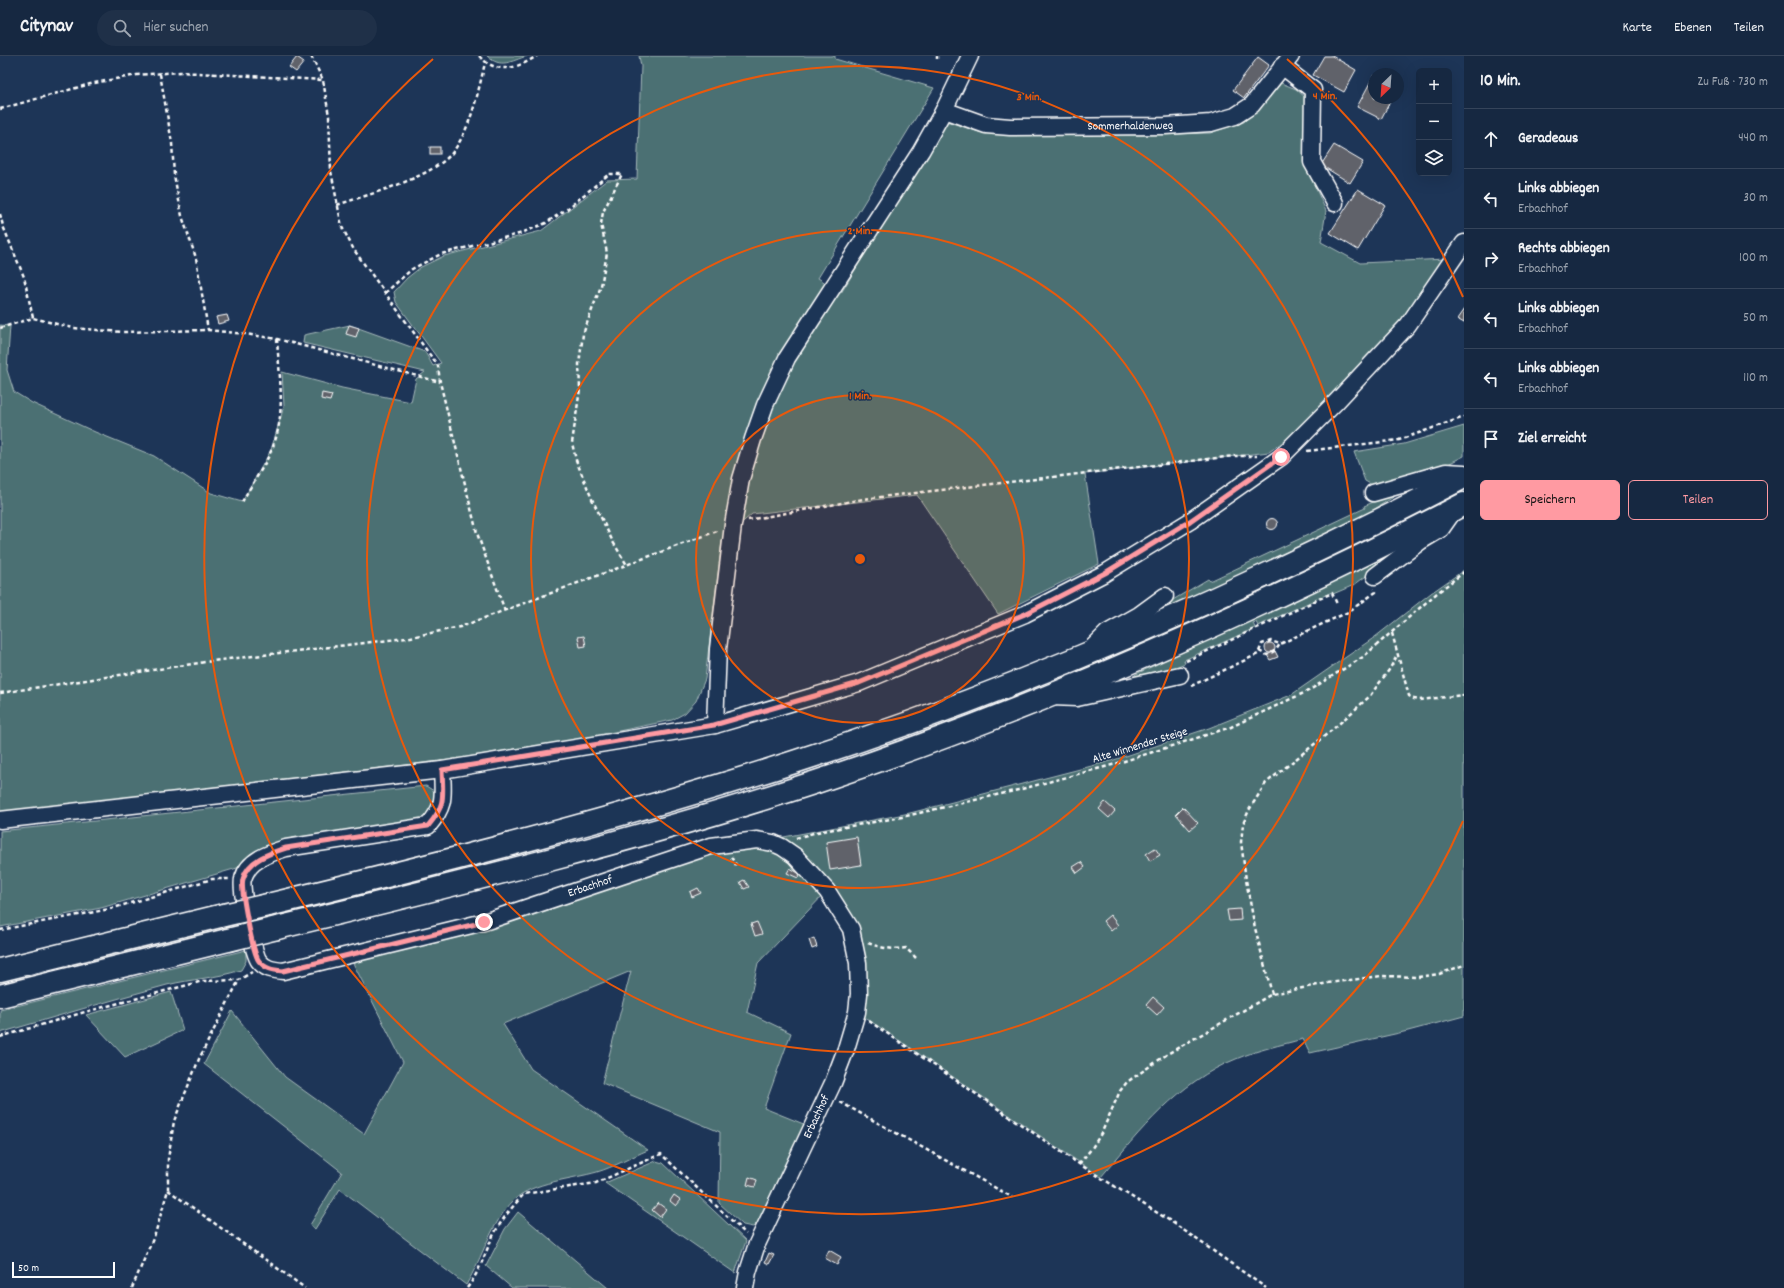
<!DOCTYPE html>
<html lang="de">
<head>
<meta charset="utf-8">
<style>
	body { margin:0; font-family:Dekko,sans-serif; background:#1f3048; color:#f1f3f6 }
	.controls { position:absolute; right:12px; top:12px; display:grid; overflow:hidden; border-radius:6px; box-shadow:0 4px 16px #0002 }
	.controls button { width:36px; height:36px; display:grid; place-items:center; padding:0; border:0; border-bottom:1px solid #35445a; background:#162841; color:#f1f3f6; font:20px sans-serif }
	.compass { position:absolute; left:1368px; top:12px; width:36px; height:36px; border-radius:50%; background:#162841; box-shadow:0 4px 16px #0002; rotate:205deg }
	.scale { position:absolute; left:12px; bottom:10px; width:103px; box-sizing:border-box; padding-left:4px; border:2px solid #fff; border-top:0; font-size:11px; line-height:14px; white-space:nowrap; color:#fff; -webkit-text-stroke:3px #1d3557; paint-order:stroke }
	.stop { position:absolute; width:12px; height:12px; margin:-9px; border:3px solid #ff9aa2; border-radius:50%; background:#fff }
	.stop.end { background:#ff9aa2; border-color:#fff; box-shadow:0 1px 4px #0008 }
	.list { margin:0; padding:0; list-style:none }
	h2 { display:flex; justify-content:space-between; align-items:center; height:52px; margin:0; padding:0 16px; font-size:17px }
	h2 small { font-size:13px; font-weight:400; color:#9ea6b1 }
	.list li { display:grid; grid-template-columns:26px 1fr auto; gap:12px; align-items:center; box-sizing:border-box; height:60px; padding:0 16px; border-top:1px solid #35445a }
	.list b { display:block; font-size:15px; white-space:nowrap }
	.list p { margin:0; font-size:13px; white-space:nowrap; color:#9ea6b1 }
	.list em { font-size:13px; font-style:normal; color:#9ea6b1 }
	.actions { display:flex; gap:8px; padding:12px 16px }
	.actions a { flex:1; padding:9px 0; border:1px solid #ff9aa2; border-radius:6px; text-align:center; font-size:14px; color:#ff9aa2 }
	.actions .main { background:#ff9aa2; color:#111 }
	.icon { flex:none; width:22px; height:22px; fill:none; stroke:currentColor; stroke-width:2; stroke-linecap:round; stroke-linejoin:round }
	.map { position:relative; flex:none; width:1464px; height:1232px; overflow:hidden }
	header { display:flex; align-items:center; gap:24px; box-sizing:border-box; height:56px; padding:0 20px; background:#162841; border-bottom:1px solid #35445a }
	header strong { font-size:19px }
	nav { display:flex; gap:22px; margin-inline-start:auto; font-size:14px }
	.search { width:280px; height:36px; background:#1f3048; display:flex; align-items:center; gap:10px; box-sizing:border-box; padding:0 14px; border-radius:22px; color:#9ea6b1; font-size:15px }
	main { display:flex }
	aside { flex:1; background:#162841 }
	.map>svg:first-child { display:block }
	.green { fill:#4b7073; stroke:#a5b8b9 }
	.building { fill:#61626b; stroke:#fff }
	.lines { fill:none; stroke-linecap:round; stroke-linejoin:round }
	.minor-casing { stroke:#fff; stroke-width:19 }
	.highway-casing { stroke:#fff; stroke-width:25 }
	.path { stroke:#fff; stroke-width:2.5; stroke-dasharray:4 3; stroke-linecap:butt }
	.minor { stroke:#1d3557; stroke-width:16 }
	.highway { stroke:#1d3557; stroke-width:22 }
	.highway-bridge-casing { stroke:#fff; stroke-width:25; stroke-linecap:butt }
	.highway-bridge { stroke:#1d3557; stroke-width:22 }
	.route { stroke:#ff9aa2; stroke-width:5 }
	.ring { fill:none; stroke:#e8590c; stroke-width:2 }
	.labels { text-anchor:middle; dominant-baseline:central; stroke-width:3; stroke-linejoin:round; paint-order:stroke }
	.street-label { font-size:12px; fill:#fff; stroke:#1d3557 }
	.centre { fill:#e8590c; stroke:#1d3557; stroke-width:2 }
	.ring-label { font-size:12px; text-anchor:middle; font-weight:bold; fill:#e8590c; stroke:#1d3557; stroke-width:3; stroke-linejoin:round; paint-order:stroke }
</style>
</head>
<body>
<header>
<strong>Citynav</strong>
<div class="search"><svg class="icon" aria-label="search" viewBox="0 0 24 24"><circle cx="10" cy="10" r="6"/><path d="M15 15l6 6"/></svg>Hier suchen</div>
<nav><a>Karte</a><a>Ebenen</a><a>Teilen</a></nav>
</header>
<main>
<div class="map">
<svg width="1464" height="1232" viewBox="0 0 1464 1232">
	<rect width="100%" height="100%" fill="#1d3557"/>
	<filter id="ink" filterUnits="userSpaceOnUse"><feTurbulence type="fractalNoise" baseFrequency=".025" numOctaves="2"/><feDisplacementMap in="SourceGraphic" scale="8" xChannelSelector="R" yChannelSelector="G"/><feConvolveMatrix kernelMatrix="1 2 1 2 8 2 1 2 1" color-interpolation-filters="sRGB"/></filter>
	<g filter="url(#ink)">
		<g class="green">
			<path d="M487 0H527C511 5 501 13 487 0Z"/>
			<path d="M639 0H835V3L934 32 818 222 841 237 946 65 979 76 1142 79 1210 77 1244 66 1281 27 1296 33 1306 42 1308 115 1326 155 1321 186 1360 207 1446 203 1400 272 1299 374 1269 396 1085 418 1099 508 998 558 917 439 752 458 722 484 705 623 696 645 685 657 672 664 585 682 441 705 0 756V269L10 270 7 314 14 336 32 347 95 376 154 400 211 437 242 446 271 394 284 350 282 316 342 332 411 346 416 323 425 316 303 287 304 279 350 269 425 296 433 310 441 307 396 246 394 236 407 222 421 211 444 200 541 175 607 124 637 123 641 10Z"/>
			<path d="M1464 370V400L1446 409 1374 430 1365 425 1354 396 1404 388Z"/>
			<path d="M1395 437 1398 438 1370 456 1155 559 1156 554 1208 523 1210 525 1365 452 1364 450Z"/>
			<path d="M1394 497 1392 501 1354 529 1333 538 1332 536 1258 570 1256 566 1253 567 1255 572 1184 604 1185 607 1169 614 1131 622 1136 618Z"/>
			<path d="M1464 514V960L1408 975 1310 997 1303 983C1281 989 1257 994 1236 1003 1178 1026 1140 1075 1101 1121L857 956 858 907 827 835 758 907 747 956 791 977 764 1052 806 1069 760 1164 753 1171 743 1169 719 1147 720 1076 602 1027 631 915 503 968 531 1013 648 1094C631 1101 614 1111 597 1116 573 1123 532 1126 514 1144 490 1168 483 1201 466 1229L340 1133 315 1173 310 1169 342 1116 204 1008 232 955 285 1021 364 1078 403 1006 352 905 710 795 910 757 1111 705 1209 672 1291 639 1375 581 1431 537Z"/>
			<path d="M426 730 437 737 430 757 418 764 244 810 101 852 0 871V775Z"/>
			<path d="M246 894V905L241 914C217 922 191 923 167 929 111 944 55 961 0 977V954Z"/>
			<path d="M171 936 183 974 125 1001 86 959Z"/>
			<path d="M656 1105 663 1107 746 1185 735 1217 605 1127Z"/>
			<path d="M518 1156 608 1232H512L486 1210 505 1173Z"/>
		</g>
		<g class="building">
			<path d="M1324 0H1332L1356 14 1344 36 1313 19Z"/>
			<path d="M297 1 304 6 296 16 289 11Z"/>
			<path d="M1258 1 1269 9 1244 42 1233 34Z"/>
			<path d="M1374 19V42H1392L1381 63 1357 51Z"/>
			<path d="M1334 89 1363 106 1350 127 1321 109Z"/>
			<rect x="430" y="91" width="10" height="7"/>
			<path d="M1358 133 1385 149 1358 194 1330 177Z"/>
			<path d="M1464 253V267L1457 263Z"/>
			<path d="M227 259 229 265 218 268 216 261Z"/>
			<path d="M349 269 359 272 356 281 346 278Z"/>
			<path d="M322 337 332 339 330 345 321 343Z"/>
			<circle cx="1272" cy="468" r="5.5"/>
			<path d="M584 580 586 590 580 591 578 581Z"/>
			<circle cx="1270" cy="592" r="5"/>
			<path d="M1275 595 1278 601 1270 604 1267 599Z"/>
			<path d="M1105 746 1115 755 1109 762 1099 753Z"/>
			<path d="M1183 751 1198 767 1190 774 1176 758Z"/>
			<path d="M857 781 861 809 830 814 826 786Z"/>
			<path d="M1155 792 1160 799 1150 805 1146 798Z"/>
			<path d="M1081 806 1085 811 1077 817 1073 811Z"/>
			<path d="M790 812 800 818 798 822 787 817Z"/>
			<path d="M744 824 749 831 744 833 740 826Z"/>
			<path d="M698 832 701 837 692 841 690 836Z"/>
			<path d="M1240 853 1241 864 1229 865 1227 854Z"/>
			<path d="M1110 859 1118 869 1111 875 1103 865Z"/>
			<path d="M757 866 762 878 755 880 751 868Z"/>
			<path d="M814 882 817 891 812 893 809 884Z"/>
			<path d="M1153 941 1164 951 1157 959 1146 949Z"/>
			<path d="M749 1121 757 1124 755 1131 747 1129Z"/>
			<path d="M674 1139 681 1144 676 1150 670 1145Z"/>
			<path d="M658 1147 666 1153 660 1161 652 1154Z"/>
			<path d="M829 1194 841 1201 837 1209 825 1202Z"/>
			<path d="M769 1197 774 1199 769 1208 765 1206Z"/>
		</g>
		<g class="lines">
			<g class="minor-casing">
				<g id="minor">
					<path d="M1282 10 1313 34 1312 106 1335 147"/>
					<path id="s1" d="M944 54 986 69 1010 71 1165 70 1211 67 1235 60 1252 49 1291 0"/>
					<path d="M1373 437 1446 416 1464 417"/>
					<path d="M1375 520 1421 485 1441 473 1455 453"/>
					<path d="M1091 593 1107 577 1139 559 1165 540"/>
					<path d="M1052 641 1077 642 1180 619"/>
					<path d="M715 669 718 593 733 469 741 423 753 383 765 349 787 302 921 95 944 54 970 0"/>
					<path id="s2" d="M442 714C443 740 446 749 428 770L286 792C270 797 248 804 243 823 240 832 253 898 259 905 265 913 273 914 283 915L484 866 711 790 757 784 773 787 782 791 795 800 827 835 851 873 858 907 859 938 857 956 846 993 833 1027 757 1188 748 1216 745 1232"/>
					<path d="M0 764 442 714 715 669 859 627 1025 558 1105 517 1190 465 1281 401 1336 346 1408 269 1464 187"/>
				</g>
			</g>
			<g class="highway-casing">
				<g id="highway">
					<path d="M268 849C445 806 621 762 794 706 1025 632 1249 533 1464 421"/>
					<path d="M277 872C458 828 639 784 816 726 1040 652 1255 556 1464 448"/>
					<path d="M0 914 224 859"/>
					<path d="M0 940 228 884"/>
				</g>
			</g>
			<g class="path">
				<path d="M311 0 323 24 329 60 331 115 342 171 354 194 438 310 440 326 477 477 505 555"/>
				<path d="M479 0C497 19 516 13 537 0"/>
				<path d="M937 3V0"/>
				<path d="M160 18 172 87 174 119 182 160 196 202 208 274"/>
				<path d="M0 53 94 27 137 19 180 16 323 24"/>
				<path d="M337 149C369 138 437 121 455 93 472 68 478 36 485 7"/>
				<path d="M0 158 3 170 24 221 33 262"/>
				<path d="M385 237 412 213 441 198 519 178 546 167 567 153 609 118H622L603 156 601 168 607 197 601 230 583 278 579 308 580 333 572 387 576 404 592 443 613 486 627 509"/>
				<path d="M0 272 33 262 73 272 122 276 208 274 245 278 277 283 440 326"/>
				<path d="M1307 395 1399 384 1464 361"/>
				<path d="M242 446C251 429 263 413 271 395 287 361 279 319 277 283"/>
				<path d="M748 464 863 443 1234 400H1257"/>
				<path d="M1392 577 1409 640 1414 643 1419 644 1464 639"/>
				<path d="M1259 595 1267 599 1276 594 1280 588"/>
				<path d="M1186 605 1332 537 1337 548"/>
				<path d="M1191 630 1258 598 1262 588 1271 585 1280 588 1348 556 1376 536 1374 533"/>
				<path d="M0 637 212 605 406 582 460 571 717 475"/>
				<path d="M796 782 817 776 902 761 1018 734 1112 709 1231 671 1308 635 1363 601 1437 537 1464 516"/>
				<path d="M731 801 736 809"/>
				<path d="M0 874 110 853 212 823H229"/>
				<path d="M868 887C881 892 892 894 906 892L916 902"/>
				<path d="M1272 938 1255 872 1246 824 1241 786 1243 768 1249 754 1266 727 1332 674 1369 641 1389 614 1398 598"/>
				<path d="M869 965 1079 1108 1172 1166 1266 1232"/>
				<path d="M0 981 85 956 203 925 239 924 252 916"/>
				<path d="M840 1046 1012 1141"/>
				<path d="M1079 1108 1092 1092 1102 1076 1120 1035 1127 1026 1169 997 1272 938 1328 927 1381 920 1418 921 1439 918 1464 909"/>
				<path d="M168 1134 305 1232"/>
				<path d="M132 1232 155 1178 168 1134V1103L174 1065 199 1003 239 924"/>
				<path d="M467 1232C480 1216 485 1196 494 1178 502 1163 513 1150 524 1138L596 1127 661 1098 746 1178"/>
			</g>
			<use href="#minor" class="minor"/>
			<use href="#highway" class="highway"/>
			<g class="highway-bridge-casing">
				<g id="highway-bridge">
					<path d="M224 859 268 849"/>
					<path d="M228 884 277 872"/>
				</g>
			</g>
			<use href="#highway-bridge" class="highway-bridge"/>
		</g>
	</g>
	<g class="lines" filter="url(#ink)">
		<path class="route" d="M484 866 283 915C273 914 265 913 259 905 253 898 240 832 243 823 248 804 270 797 286 792L428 770C446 749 443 741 442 714L714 669 859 627 1025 558 1105 517 1190 465 1281 401"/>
	</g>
	<circle cx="860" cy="503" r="164" fill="#e8590c" fill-opacity=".12"/>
	<g class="ring">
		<circle cx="860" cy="503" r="164"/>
		<circle cx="860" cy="503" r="329"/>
		<circle cx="860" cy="503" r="493"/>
		<path d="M1463 765A657 657 0 1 1 433 3M1287 3A657 657 0 0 1 1463 241"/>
	</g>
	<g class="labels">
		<g class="street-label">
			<text stroke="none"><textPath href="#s1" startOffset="189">Sommerhaldenweg</textPath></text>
			<text transform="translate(1140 690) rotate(-17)">Alte Winnender Steige</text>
			<text stroke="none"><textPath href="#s2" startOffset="689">Erbachhof</textPath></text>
			<text transform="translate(817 1061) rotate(-65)">Erbachhof</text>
		</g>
	</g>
	<circle cx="860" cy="503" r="6" class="centre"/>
	<g class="ring-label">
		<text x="1325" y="43">4 Min.</text>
		<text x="1029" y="44">3 Min.</text>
		<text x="860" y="178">2 Min.</text>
		<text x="860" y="343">1 Min.</text>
	</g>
</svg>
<div class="controls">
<button>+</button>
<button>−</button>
<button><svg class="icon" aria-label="layers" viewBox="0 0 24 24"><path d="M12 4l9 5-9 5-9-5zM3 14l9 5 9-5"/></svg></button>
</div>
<svg class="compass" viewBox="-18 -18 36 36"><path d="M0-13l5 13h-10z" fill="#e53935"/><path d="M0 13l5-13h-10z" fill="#9ea6b1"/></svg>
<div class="scale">50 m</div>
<div class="stop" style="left:1281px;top:401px"></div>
<div class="stop end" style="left:484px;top:866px"></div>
</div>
<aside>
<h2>10 Min.<small>Zu Fuß · 730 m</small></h2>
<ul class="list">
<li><svg class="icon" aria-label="ahead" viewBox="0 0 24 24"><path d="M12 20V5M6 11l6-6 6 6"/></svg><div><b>Geradeaus</b></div><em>440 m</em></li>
<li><svg class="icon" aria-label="left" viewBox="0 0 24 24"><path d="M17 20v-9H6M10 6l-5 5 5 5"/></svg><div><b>Links abbiegen</b><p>Erbachhof</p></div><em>30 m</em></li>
<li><svg class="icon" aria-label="right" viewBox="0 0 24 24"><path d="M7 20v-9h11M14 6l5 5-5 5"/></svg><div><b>Rechts abbiegen</b><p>Erbachhof</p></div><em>100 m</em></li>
<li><svg class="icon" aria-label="left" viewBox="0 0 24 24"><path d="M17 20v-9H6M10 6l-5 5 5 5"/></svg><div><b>Links abbiegen</b><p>Erbachhof</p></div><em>50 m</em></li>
<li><svg class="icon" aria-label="left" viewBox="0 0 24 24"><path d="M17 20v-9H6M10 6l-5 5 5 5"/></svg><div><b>Links abbiegen</b><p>Erbachhof</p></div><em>110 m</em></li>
<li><svg class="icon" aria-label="arrive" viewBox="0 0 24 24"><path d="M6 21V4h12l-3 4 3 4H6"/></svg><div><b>Ziel erreicht</b></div></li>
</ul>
<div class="actions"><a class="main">Speichern</a><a>Teilen</a></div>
</aside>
</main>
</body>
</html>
